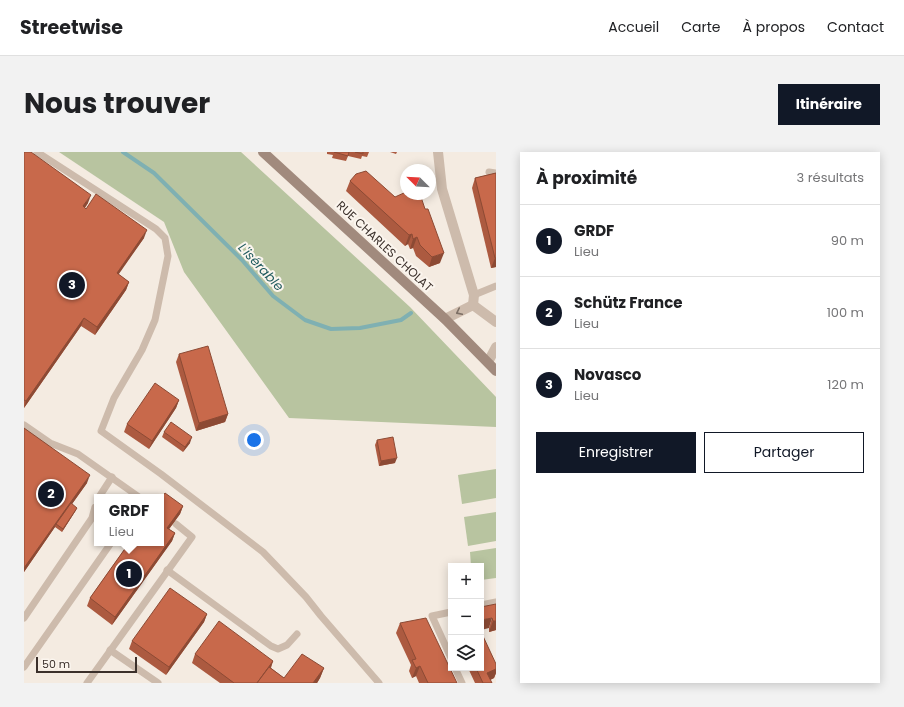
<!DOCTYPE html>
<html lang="fr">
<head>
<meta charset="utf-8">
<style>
	body { margin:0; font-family:Poppins,sans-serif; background:#f2f2f2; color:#202124 }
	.controls { position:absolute; right:12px; bottom:12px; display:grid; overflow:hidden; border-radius:0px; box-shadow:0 2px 10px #0003 }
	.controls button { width:36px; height:36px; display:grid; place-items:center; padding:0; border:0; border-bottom:1px solid #e0e0e0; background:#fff; color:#202124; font:20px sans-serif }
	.compass { position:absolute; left:376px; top:12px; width:36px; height:36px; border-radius:50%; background:#fff; box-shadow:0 2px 10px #0003; rotate:294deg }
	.scale { position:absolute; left:12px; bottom:10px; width:101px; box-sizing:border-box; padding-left:4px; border:2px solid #3b302b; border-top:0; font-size:11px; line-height:14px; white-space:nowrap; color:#3b302b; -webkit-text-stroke:3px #fbf5ee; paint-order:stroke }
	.you { position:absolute; left:230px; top:288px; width:14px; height:14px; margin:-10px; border:3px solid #fff; border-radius:50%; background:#1a73e8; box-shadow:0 0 0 6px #1a73e833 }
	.badge { display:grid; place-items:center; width:26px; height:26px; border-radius:50%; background:#111827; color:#fff; font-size:13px; font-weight:700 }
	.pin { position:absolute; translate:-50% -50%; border:2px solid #fff; box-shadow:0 1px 4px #0006 }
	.popup { position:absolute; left:70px; top:342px; width:70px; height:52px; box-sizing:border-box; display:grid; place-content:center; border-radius:0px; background:#fff; filter:drop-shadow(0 1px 3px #0005); font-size:13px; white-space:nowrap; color:#757577 }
	.popup b { font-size:15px; color:#202124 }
	.popup::after { content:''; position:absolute; left:50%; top:100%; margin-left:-8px; border:8px solid transparent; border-top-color:#fff }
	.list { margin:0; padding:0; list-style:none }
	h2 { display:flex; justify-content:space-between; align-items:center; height:52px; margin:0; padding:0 16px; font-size:17px }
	h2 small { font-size:13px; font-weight:400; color:#757577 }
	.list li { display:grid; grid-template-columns:26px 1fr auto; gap:12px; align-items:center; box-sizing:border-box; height:72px; padding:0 16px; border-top:1px solid #e0e0e0 }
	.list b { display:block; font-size:15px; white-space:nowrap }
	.list p { margin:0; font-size:13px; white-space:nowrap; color:#757577 }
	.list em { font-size:13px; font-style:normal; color:#757577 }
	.actions { display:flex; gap:8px; padding:12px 16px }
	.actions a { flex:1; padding:9px 0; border:1px solid #111827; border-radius:0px; text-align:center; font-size:14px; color:#111827 }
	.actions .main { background:#111827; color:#fff }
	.icon { flex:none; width:22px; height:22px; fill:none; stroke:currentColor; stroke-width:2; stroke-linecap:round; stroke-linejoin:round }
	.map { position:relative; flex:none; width:472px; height:531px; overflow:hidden; border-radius:0px }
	header { display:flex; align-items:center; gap:24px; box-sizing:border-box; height:56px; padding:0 20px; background:#fff; border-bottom:1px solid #e0e0e0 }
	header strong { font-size:19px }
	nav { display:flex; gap:22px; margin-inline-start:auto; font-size:14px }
	.intro { display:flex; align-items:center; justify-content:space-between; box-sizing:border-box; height:96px; padding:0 24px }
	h1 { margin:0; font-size:28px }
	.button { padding:10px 18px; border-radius:0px; background:#111827; color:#fff; font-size:14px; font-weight:700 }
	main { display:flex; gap:24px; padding:0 24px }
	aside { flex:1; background:#fff; border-radius:0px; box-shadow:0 2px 10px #0003 }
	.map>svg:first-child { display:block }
	.green { fill:#b8c4a0 }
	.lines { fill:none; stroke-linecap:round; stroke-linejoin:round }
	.stream { stroke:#7fb0b2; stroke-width:4 }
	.lane { stroke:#cdbbac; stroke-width:7 }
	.street { stroke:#cdbbac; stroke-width:10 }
	.secondary { stroke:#a18a7d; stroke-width:10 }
	.wall { fill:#ac5a40 }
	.shaded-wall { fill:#8c4a34 }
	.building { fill:#c8694b; stroke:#8c4a34 }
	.oneway { stroke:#7d6f65 }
	.labels { text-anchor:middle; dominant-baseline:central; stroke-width:4; stroke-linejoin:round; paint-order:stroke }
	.street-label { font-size:12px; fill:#3b302b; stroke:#fbf5ee }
	.water-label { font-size:13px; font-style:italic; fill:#1f5a5e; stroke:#fbf5ee }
</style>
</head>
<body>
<header>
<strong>Streetwise</strong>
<nav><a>Accueil</a><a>Carte</a><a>À propos</a><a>Contact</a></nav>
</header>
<div class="intro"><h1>Nous trouver</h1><a class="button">Itinéraire</a></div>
<main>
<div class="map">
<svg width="472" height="531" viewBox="0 0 472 531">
	<rect width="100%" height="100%" fill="#f4ebe1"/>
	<g class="green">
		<path d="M35 0H217L386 155 472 245V275L265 266 160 120 140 70Z"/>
		<path d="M472 317V346L438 352 434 323Z"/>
		<path d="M472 360V389L444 394 440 365Z"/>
		<path d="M472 396V426L457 428V414H447L446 400Z"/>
	</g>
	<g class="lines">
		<path class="stream" d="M99 0 130 21 218 108 249 144 281 168 307 177 336 176 377 168 387 161"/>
		<g class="lane">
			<path d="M13 0 132 77 141 86 144 104 131 168 118 198 90 246 77 279 137 322 239 400 282 445 297 464 355 531"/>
			<path d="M465 20 472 21"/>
			<path d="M450 143 472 134"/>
			<path d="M0 273 26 291 54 302 115 345"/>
			<path d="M75 345 88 325"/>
			<path d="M143 418 247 494 254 497 263 493 273 482"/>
			<path d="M457 453 472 450"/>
			<path d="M427 460 408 464 427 506"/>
			<path d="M0 466 68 366 71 355H73"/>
			<path d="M86 498 134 531"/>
			<path d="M0 515 87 391"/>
			<path d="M431 516 438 531"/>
			<path d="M63 531 168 385 152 372"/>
		</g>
		<g class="street">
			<path d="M414 0 418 37 450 143 449 153"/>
			<path d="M449 153 472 170"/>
			<path d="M421 167 449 153"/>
			<path d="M464 210 472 195"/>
		</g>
		<path class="secondary" d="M239 0 421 167 472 219"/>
	</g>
	<g class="wall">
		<path d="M0 0 64 51 61 56 120 86 94 122 105 130 102 138 71 183 57 174 0 256Z"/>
		<path d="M303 0H345L343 5 338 4 337 7 324 4 322 9 308 6 309 3 303 2Z"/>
		<path d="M366 0H373L372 2Z"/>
		<path d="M342 19 416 111 405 115 392 104 389 96 386 97 384 92 381 94 322 39 326 29Z"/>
		<path d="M472 21V115L467 116 448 36 451 26Z"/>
		<path d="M155 202 204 262 201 270 172 279 152 210Z"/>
		<path d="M155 248 152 256 125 297 100 280 103 272Z"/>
		<path d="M0 276 63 331 48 352 52 358 38 380 31 375 0 420Z"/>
		<path d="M140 280 166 291 159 300 138 285Z"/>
		<path d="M353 288 371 311 355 314 351 293Z"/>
		<path d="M137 346 159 354 156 362 145 377 151 381 148 389 88 473 63 454 66 446Z"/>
		<path d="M472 452V478L465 480V476Z"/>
		<path d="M183 462 180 470 142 523 105 497 108 489Z"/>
		<path d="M427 469V480L426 477Z"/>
		<path d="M376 471 433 531H395L392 524 388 526 385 519 387 513 372 481Z"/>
		<path d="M171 502 249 509 247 516 260 526 300 516 296 526 293 531H196L168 511Z"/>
		<path d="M472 512V521L470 526 466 528 468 531H451L444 516H457Z"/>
	</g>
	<g class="shaded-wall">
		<path d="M67 43 64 51 56 62 59 54Z"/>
		<path d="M123 78 120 86 90 129 93 121Z"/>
		<path d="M388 82 384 92 381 94 385 83Z"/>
		<path d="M393 85 389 96 386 97 389 87Z"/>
		<path d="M420 101 416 111 405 115 408 105Z"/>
		<path d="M471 106H472V115L467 116Z"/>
		<path d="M105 130 102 138 71 183 73 175Z"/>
		<path d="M60 166 57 174 0 256 2 249Z"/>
		<path d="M155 248 152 256 125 297 128 289Z"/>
		<path d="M204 262 201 270 172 279 175 271Z"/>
		<path d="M168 285 166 291 159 300 161 295Z"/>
		<path d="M373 306 371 311 355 314 357 309Z"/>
		<path d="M66 323 63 331 33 373 32 372 31 375 0 420V416Z"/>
		<path d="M159 354 156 362 140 384 143 376Z"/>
		<path d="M53 356 52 358 38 380 39 377Z"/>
		<path d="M151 381 148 389 88 473 91 465Z"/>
		<path d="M183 462 180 470 142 523 145 515Z"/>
		<path d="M468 466 465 476 457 478V468Z"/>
		<path d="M469 469H472V478L465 480Z"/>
		<path d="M249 509 246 517 233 531Z"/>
		<path d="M396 514 392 524 388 526 392 516Z"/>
		<path d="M300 516 296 526 293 531H289Z"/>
		<path d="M472 517V521L470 526 460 531 463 521Z"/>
	</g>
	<g class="building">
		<path d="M0 0H7L67 43 59 54 62 57 72 42 123 78 93 121 105 130 73 175 60 166 2 249 0 248Z"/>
		<path d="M310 0H325L324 4Z"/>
		<path d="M331 0H339V2Z"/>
		<path d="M342 19 371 45 382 40V42H396L401 57H404L420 101 408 105 396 93 393 85 389 87 388 82 385 83 326 29 332 22Z"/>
		<path d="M472 21V106H471L451 26Z"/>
		<path d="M184 194 204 262 175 271 155 202Z"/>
		<path d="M131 231 155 248 128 289 103 272Z"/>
		<path d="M147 270 168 285 161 295 140 280Z"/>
		<path d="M0 276 66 323 0 416Z"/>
		<path d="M369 285 373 306 357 309 353 288Z"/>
		<path d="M141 341 159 354 143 376 151 381 91 465 66 446 105 391H137V346Z"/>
		<path d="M47 351 53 356 39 377 32 372Z"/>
		<path d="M146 436 183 462 145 515 108 489Z"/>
		<path d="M472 452V469H469L468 466 457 468V455Z"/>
		<path d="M402 466 433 531H404L396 514 392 516 388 508 392 507 376 471Z"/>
		<path d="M195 469 249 509 233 531H210L171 502Z"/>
		<path d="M458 482 472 512V517L463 521 468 531H459L452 516H457V483Z"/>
		<path d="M278 502 300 516 289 531H233L245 515 260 526Z"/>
	</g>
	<defs><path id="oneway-chevron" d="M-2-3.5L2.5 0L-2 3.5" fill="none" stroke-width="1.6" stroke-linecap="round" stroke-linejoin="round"/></defs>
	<use class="oneway" href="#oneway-chevron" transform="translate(435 160) rotate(154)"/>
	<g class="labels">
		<g class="street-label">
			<text transform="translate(361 94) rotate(43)">RUE CHARLES CHOLAT</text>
		</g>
		<g class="water-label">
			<text transform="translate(237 115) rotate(47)">L'isérable</text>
		</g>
	</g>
</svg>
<div class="controls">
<button>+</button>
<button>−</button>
<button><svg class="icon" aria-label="layers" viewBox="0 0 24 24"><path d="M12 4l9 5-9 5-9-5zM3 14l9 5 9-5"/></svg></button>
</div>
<svg class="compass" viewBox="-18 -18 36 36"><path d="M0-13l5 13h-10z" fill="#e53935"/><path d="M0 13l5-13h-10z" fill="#757577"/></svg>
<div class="scale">50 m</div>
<div class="you"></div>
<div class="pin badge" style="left:105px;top:422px">1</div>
<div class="popup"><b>GRDF</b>Lieu</div>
<div class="pin badge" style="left:27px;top:342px">2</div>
<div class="pin badge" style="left:48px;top:133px">3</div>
</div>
<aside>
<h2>À proximité<small>3 résultats</small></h2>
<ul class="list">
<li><span class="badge">1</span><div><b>GRDF</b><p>Lieu</p></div><em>90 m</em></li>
<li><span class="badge">2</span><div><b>Schütz France</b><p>Lieu</p></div><em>100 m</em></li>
<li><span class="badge">3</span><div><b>Novasco</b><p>Lieu</p></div><em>120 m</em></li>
</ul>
<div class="actions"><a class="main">Enregistrer</a><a>Partager</a></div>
</aside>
</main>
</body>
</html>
